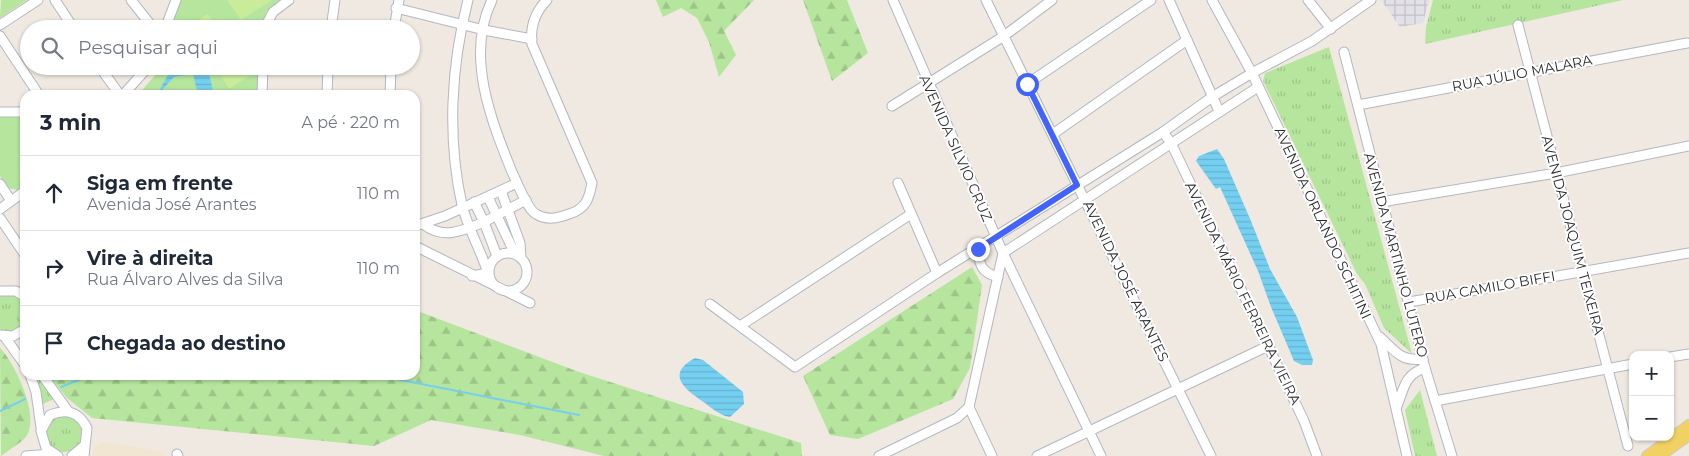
<!DOCTYPE html>
<html lang="pt">
<head>
<meta charset="utf-8">
<style>
	body { margin:0; font-family:Montserrat,sans-serif; background:#f2f2f3; color:#1f2937 }
	.controls { position:absolute; right:15px; bottom:15px; display:grid; overflow:hidden; border-radius:10px; box-shadow:0 1px 4px #0004 }
	.controls button { width:45px; height:45px; display:grid; place-items:center; padding:0; border:0; border-bottom:1px solid #e0e1e3; background:#fff; color:#1f2937; font:25px sans-serif }
	.stop { position:absolute; width:15px; height:15px; margin:-11px; border:4px solid #4264fb; border-radius:50%; background:#fff }
	.stop.end { background:#4264fb; border-color:#fff; box-shadow:0 1px 5px #0008 }
	.list { margin:0; padding:0; list-style:none }
	h2 { display:flex; justify-content:space-between; align-items:center; height:65px; margin:0; padding:0 20px; font-size:21px }
	h2 small { font-size:16px; font-weight:400; color:#747a83 }
	.list li { display:grid; grid-template-columns:32px 1fr auto; gap:15px; align-items:center; box-sizing:border-box; height:75px; padding:0 20px; border-top:1px solid #e0e1e3 }
	.list b { display:block; font-size:19px; white-space:nowrap }
	.list p { margin:0; font-size:16px; white-space:nowrap; color:#747a83 }
	.list em { font-size:16px; font-style:normal; color:#747a83 }
	.icon { flex:none; width:28px; height:28px; fill:none; stroke:currentColor; stroke-width:2; stroke-linecap:round; stroke-linejoin:round }
	.map { position:relative; flex:none; width:1689px; height:456px; overflow:hidden }
	.search { position:absolute; background:#fff; box-shadow:0 1px 4px #0004; left:20px; top:20px; width:400px; height:55px; display:flex; align-items:center; gap:12px; box-sizing:border-box; padding:0 18px; border-radius:28px; color:#747a83; font-size:19px }
	.panel { position:absolute; background:#fff; box-shadow:0 1px 4px #0004; left:20px; top:90px; width:400px; height:290px; border-radius:15px }
	.map>svg:first-child { display:block }
	.industrial { fill:url(#industrial-grid) }
	.education { fill:#f0e6d1 }
	.grass { fill:url(#grass-tufts) }
	.forest { fill:url(#forest-firs) }
	.park { fill:#b6e59e }
	.pitch { fill:#c9ec9a }
	.water { fill:url(#water-rules) }
	.lines { fill:none; stroke-linecap:round; stroke-linejoin:round }
	.stream { stroke:#75cff0; stroke-width:2 }
	.minor-casing { stroke:#b4b7c1; stroke-width:11 }
	.major-casing { stroke:#c9c9c9; stroke-width:12 }
	.minor { stroke:#fff; stroke-width:9 }
	.major { stroke:#f2d163; stroke-width:10 }
	.route { stroke:#4264fb; stroke-width:6 }
	.labels { text-anchor:middle; dominant-baseline:central; stroke-width:4; stroke-linejoin:round; paint-order:stroke }
	.street-label { font-size:14px; fill:#2e2e2e; stroke:#fff }
</style>
</head>
<body>
<div class="map">
<svg width="1689" height="456" viewBox="0 0 1689 456">
	<defs>
		<pattern id="industrial-grid" width="8" height="8" patternUnits="userSpaceOnUse" patternTransform="scale(1.25)"><rect width="8" height="8" fill="#e3e1e8"/><path d="M0 4h8M4 0v8" fill="none" stroke="#c3c1c7"/></pattern>
		<pattern id="grass-tufts" width="24" height="20" patternUnits="userSpaceOnUse" patternTransform="scale(1.25)"><rect width="24" height="20" fill="#b6e59e"/><path d="M3 7l-1-3M5 7V3M7 7l1-3M15 17l-1-3M17 17v-4M19 17l1-3" fill="none" stroke="#9dc588"/></pattern>
		<pattern id="forest-firs" width="22" height="20" patternUnits="userSpaceOnUse" patternTransform="scale(1.25)"><rect width="22" height="20" fill="#b6e59e"/><path d="M5 1l3.5 6h-7zM16 11l3.5 6h-7z" fill="#9dc588"/></pattern>
		<pattern id="water-rules" width="6" height="5" patternUnits="userSpaceOnUse" patternTransform="scale(1.25)"><rect width="6" height="5" fill="#75cff0"/><path d="M0 2.5h6" fill="none" stroke="#66b2ce"/></pattern>
	</defs>
	<rect width="100%" height="100%" fill="#efe9e1"/>
	<path class="industrial" d="M1381 0H1429L1423 23 1400 27Z"/>
	<path class="education" d="M105 442 160 451 166 456H92L95 446Z"/>
	<g class="grass">
		<path d="M1433 0H1623L1425 44 1426 27Z"/>
		<path d="M1329 47 1412 354 1384 328 1365 284 1357 274 1263 81 1265 73Z"/>
		<path d="M5 294H14L25 304V324C17 333 11 334 0 332V296Z"/>
		<path d="M33 375H37L54 399 43 404Z"/>
		<path d="M1420 390 1437 456H1415L1405 410Z"/>
		<circle cx="64" cy="433" r="19"/>
	</g>
	<g class="forest">
		<path d="M656 0H754L724 31 736 55 719 77 709 42 697 18 681 8 663 17Z"/>
		<path d="M803 0H847L868 53 832 81Z"/>
		<path d="M972 267 982 285 970 368 953 399 858 439 830 435 803 376Z"/>
		<path d="M415 310 579 372 801 443 802 456H604L520 435 431 420 374 446 92 418 67 398 48 375H415Z"/>
		<path d="M0 348C15 363 41 417 26 437 20 444 8 450 1 456Z"/>
	</g>
	<g class="park">
		<path d="M1 0H27L0 18Z"/>
		<path d="M180 0H281L267 11 259 29H170Z"/>
		<path d="M163 66H258L257 95H138Z"/>
		<path d="M0 115 25 116V187L18 190 8 188 0 176Z"/>
	</g>
	<g class="pitch">
		<path d="M227 0H272L241 20Z"/>
		<path d="M208 14 214 24 207 29H190L188 26Z"/>
		<path d="M232 66H251L255 72 229 89 220 74Z"/>
	</g>
	<g class="water">
		<path d="M178 68 184 69 187 75 174 77 163 89 165 95H157L170 71Z"/>
		<path d="M208 70 214 95H198L193 74Z"/>
		<path d="M1217 149 1224 159 1251 221 1270 269 1297 317 1313 360 1312 365H1302L1294 361 1271 307 1258 271 1220 187 1216 189 1196 161 1199 156Z"/>
		<path d="M695 358 703 360 743 392 744 404 730 417C720 416 711 407 702 401 685 389 665 374 695 358Z"/>
	</g>
	<g class="lines">
		<g class="stream">
			<path d="M376 375 579 415"/>
			<path d="M61 387 91 375"/>
			<path d="M0 411 25 399"/>
		</g>
		<g class="minor-casing">
			<g id="minor">
				<path d="M55 0 74 29"/>
				<path d="M131 0 154 29"/>
				<path d="M468 0C451 66 447 138 462 205 467 226 481 251 488 273L472 276"/>
				<path d="M492 0C465 55 491 120 512 172 517 182 527 209 536 214 547 221 558 218 569 214 586 209 589 199 592 183L532 44C530 27 534 13 547 0"/>
				<path d="M893 0 1003 253 1101 456"/>
				<path d="M986 0 1211 456"/>
				<path d="M1169 0 1219 111"/>
				<path d="M1212 0 1252 73 1381 344 1407 456"/>
				<path d="M1308 0 1331 29"/>
				<path d="M396 8 484 30 532 39"/>
				<path d="M0 25 38 0"/>
				<path d="M1518 25 1628 446"/>
				<path d="M165 29 176 0"/>
				<path d="M264 29 273 12 289 0"/>
				<path d="M331 29 335 0"/>
				<path d="M394 29 399 0"/>
				<path d="M0 36 39 95"/>
				<path d="M1344 52 1425 368 1452 456"/>
				<path d="M99 66 120 95"/>
				<path d="M1027 84 1151 0"/>
				<path d="M123 95 149 66"/>
				<path d="M262 95 263 66"/>
				<path d="M327 95 328 66"/>
				<path d="M390 95 391 66"/>
				<path d="M1358 105 1687 43"/>
				<path d="M892 106 1004 36 1052 0"/>
				<path d="M0 112H25"/>
				<path d="M1163 132 1171 143 1304 421 1317 456"/>
				<path d="M1053 134 1187 40"/>
				<path d="M898 183 937 273"/>
				<path d="M0 184 11 201"/>
				<path d="M501 191 520 243 521 258"/>
				<path d="M488 197 515 254"/>
				<path d="M474 202 484 222 526 200"/>
				<path d="M1381 202 1556 173 1689 146"/>
				<path d="M0 209 25 191"/>
				<path d="M0 218 25 255"/>
				<path d="M423 224C443 240 462 231 484 222L497 256"/>
				<path d="M415 226 445 216 517 183"/>
				<path d="M415 246 530 303"/>
				<path d="M978 249C979 265 982 273 998 277"/>
				<circle cx="508" cy="272" r="19"/>
				<path d="M0 291H16L25 297"/>
				<path d="M1409 302 1689 253"/>
				<path d="M710 304 795 367 937 273 1163 132 1212 97 1252 73 1312 41 1371 0"/>
				<path d="M740 326 911 214"/>
				<path d="M0 335 13 336 25 329"/>
				<path d="M4 336 25 365"/>
				<path d="M1380 337C1395 351 1401 362 1423 359"/>
				<path d="M1670 357 1689 354"/>
				<path d="M30 375 36 392 41 428"/>
				<path d="M42 375 68 411"/>
				<path d="M1435 401 1633 364"/>
				<path d="M1397 406C1404 388 1405 374 1425 368"/>
				<path d="M969 407 992 456"/>
				<path d="M177 454 178 456"/>
				<path d="M26 456 52 454"/>
				<path d="M58 456 46 448 41 431 50 415C67 408 79 412 87 428L84 456"/>
				<path d="M72 456 84 446"/>
				<path d="M879 456 957 418 969 407 1003 253 1258 87"/>
				<path d="M1037 456 1268 346"/>
			</g>
		</g>
		<g class="major-casing">
			<g id="major">
				<path d="M1647 456 1689 425"/>
				<path d="M1660 456 1689 435"/>
			</g>
		</g>
		<use href="#minor" class="minor"/>
		<use href="#major" class="major"/>
	</g>
	<g class="lines">
		<path class="route" d="M978 249 1077 185 1027 84"/>
	</g>
	<g class="labels">
		<g class="street-label">
			<text transform="translate(1522 73) rotate(-11)">RUA JÚLIO MALARA</text>
			<text transform="translate(956 148) rotate(66)">AVENIDA SILVIO CRUZ</text>
			<text transform="translate(1323 223) rotate(65)">AVENIDA ORLANDO SCHITINI</text>
			<text transform="translate(1573 235) rotate(75)">AVENIDA JOAQUIM TEIXEIRA</text>
			<text transform="translate(1396 255) rotate(75)">AVENIDA MARTINHO LUTERO</text>
			<text transform="translate(1126 281) rotate(64)">AVENIDA JOSÉ ARANTES</text>
			<text transform="translate(1490 287) rotate(-10)">RUA CAMILO BIFFI</text>
			<text transform="translate(1243 293) rotate(64)">AVENIDA MÁRIO FERREIRA VIEIRA</text>
		</g>
	</g>
</svg>
<div class="controls">
<button>+</button>
<button>−</button>
</div>
<div class="stop" style="left:1027px;top:84px"></div>
<div class="stop end" style="left:978px;top:249px"></div>
<div class="search"><svg class="icon" aria-label="search" viewBox="0 0 24 24"><circle cx="10" cy="10" r="6"/><path d="M15 15l6 6"/></svg>Pesquisar aqui</div>
<section class="panel">
<h2>3 min<small>A pé · 220 m</small></h2>
<ul class="list">
<li><svg class="icon" aria-label="ahead" viewBox="0 0 24 24"><path d="M12 20V5M6 11l6-6 6 6"/></svg><div><b>Siga em frente</b><p>Avenida José Arantes</p></div><em>110 m</em></li>
<li><svg class="icon" aria-label="right" viewBox="0 0 24 24"><path d="M7 20v-9h11M14 6l5 5-5 5"/></svg><div><b>Vire à direita</b><p>Rua Álvaro Alves da Silva</p></div><em>110 m</em></li>
<li><svg class="icon" aria-label="arrive" viewBox="0 0 24 24"><path d="M6 21V4h12l-3 4 3 4H6"/></svg><div><b>Chegada ao destino</b></div></li>
</ul>
</section>
</div>
</body>
</html>
